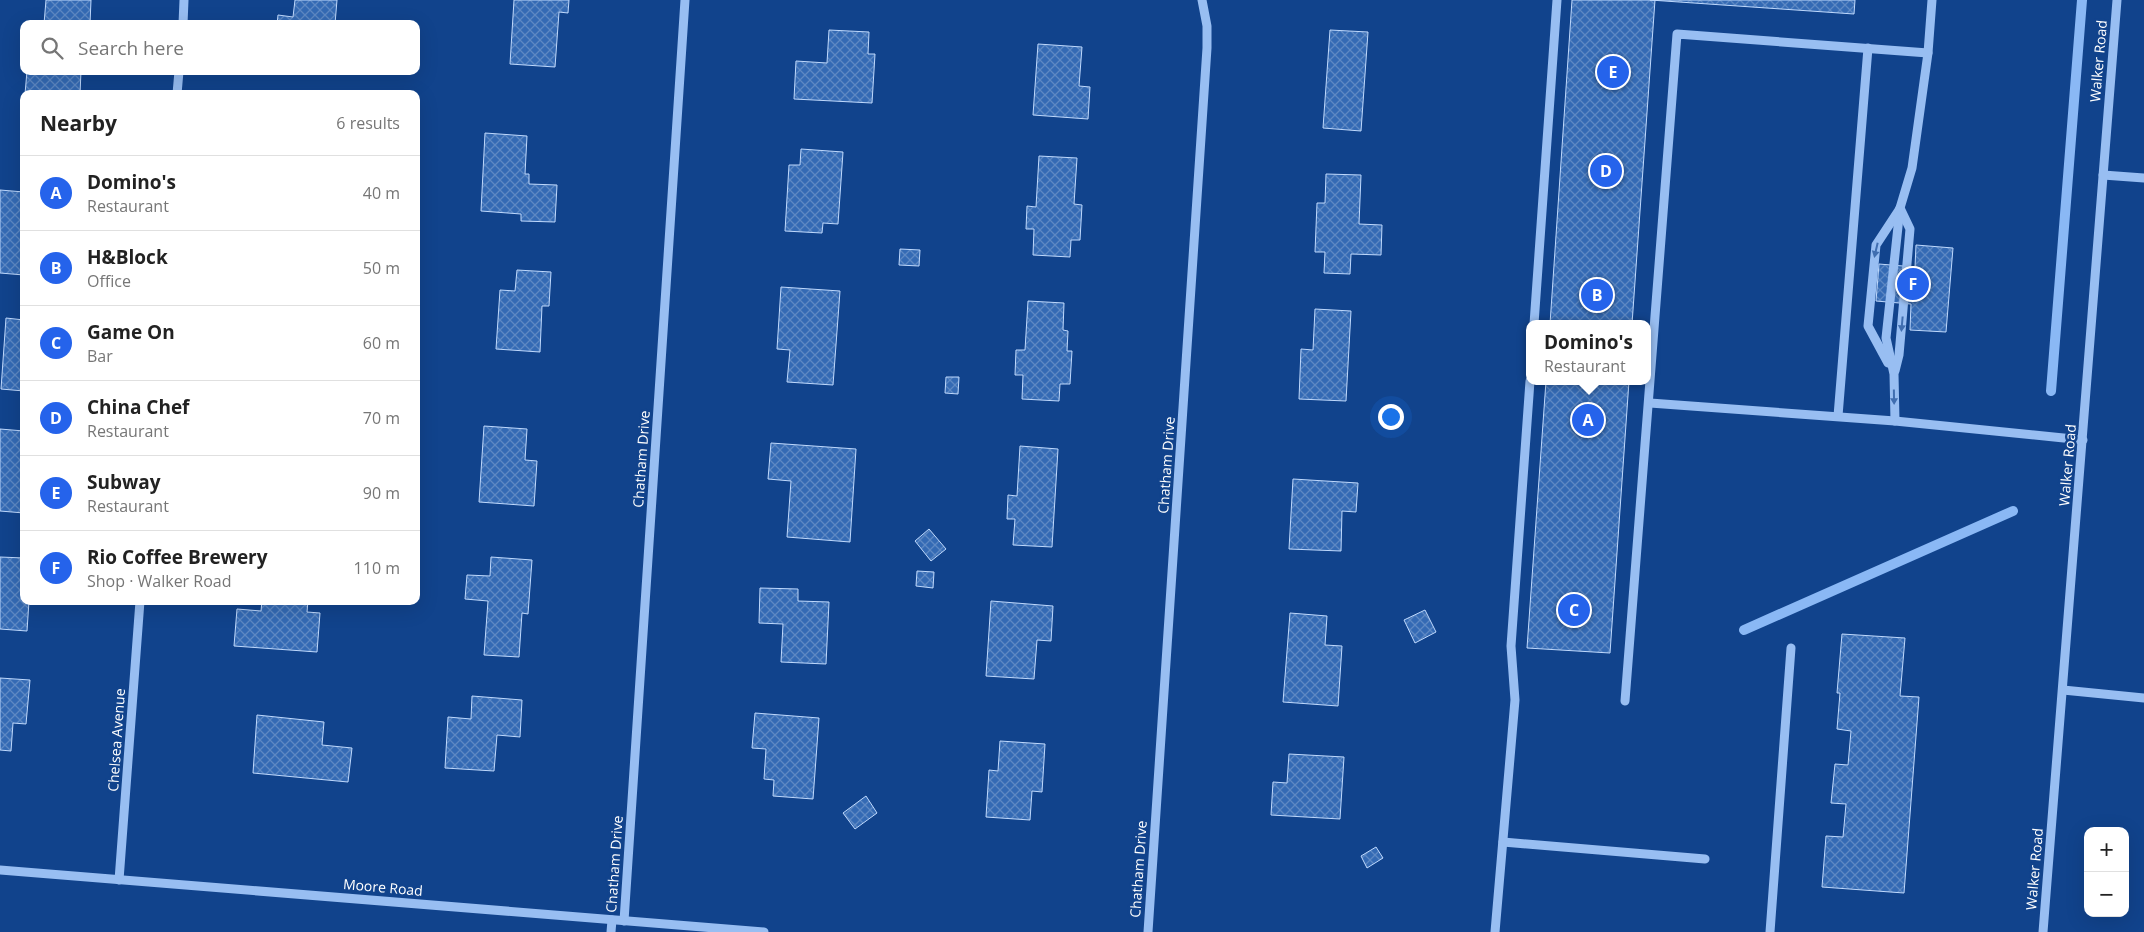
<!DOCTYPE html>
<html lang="en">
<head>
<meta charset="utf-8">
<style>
	body { margin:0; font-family:"Open Sans",sans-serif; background:#f2f2f2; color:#222 }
	.controls { position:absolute; right:15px; bottom:15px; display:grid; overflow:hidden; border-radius:10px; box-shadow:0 5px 20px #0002 }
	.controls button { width:45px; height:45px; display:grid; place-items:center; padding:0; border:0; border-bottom:1px solid #e0e0e0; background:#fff; color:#222; font:25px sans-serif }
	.you { position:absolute; left:1390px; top:416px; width:18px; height:18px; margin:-12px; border:4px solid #fff; border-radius:50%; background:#1a73e8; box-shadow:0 0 0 8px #1a73e833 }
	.badge { display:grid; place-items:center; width:32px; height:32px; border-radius:50%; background:#2563eb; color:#fff; font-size:16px; font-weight:700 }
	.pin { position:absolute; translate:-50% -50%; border:2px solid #fff; box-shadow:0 1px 5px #0006 }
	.popup { position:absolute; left:1526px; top:320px; width:125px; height:65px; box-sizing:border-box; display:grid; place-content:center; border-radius:10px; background:#fff; filter:drop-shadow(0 1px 4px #0005); font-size:16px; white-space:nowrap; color:#767676 }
	.popup b { font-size:19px; color:#222 }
	.popup::after { content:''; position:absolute; left:50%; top:100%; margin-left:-10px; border:10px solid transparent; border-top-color:#fff }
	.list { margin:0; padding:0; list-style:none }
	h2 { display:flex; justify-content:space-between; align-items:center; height:65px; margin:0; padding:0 20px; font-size:21px }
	h2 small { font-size:16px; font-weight:400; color:#767676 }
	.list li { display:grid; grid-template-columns:32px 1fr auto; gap:15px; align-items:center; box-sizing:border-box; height:75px; padding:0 20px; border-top:1px solid #e0e0e0 }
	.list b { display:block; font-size:19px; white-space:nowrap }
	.list p { margin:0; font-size:16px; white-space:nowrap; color:#767676 }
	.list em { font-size:16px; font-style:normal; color:#767676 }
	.icon { flex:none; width:28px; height:28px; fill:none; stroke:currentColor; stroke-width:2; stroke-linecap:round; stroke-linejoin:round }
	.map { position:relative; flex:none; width:2144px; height:932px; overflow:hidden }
	.search { position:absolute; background:#fff; box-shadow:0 5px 20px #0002; left:20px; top:20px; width:400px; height:55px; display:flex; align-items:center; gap:12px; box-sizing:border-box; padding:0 18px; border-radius:10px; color:#767676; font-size:19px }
	.panel { position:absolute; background:#fff; box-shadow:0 5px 20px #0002; left:20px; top:90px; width:400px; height:515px; border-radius:10px }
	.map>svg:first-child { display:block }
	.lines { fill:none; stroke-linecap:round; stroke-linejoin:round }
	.stream { stroke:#8ab8f5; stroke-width:10 }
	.building { fill:url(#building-cross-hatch); stroke:#bfd9fd }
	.minor { stroke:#98bef2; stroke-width:9 }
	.oneway { fill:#406eb0 }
	.labels { text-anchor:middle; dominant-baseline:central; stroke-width:5; stroke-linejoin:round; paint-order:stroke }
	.street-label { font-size:14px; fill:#fff; stroke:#11438c }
</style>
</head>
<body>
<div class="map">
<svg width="2144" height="932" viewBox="0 0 2144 932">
	<defs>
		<pattern id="building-cross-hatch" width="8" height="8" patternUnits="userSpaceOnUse" patternTransform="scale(1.25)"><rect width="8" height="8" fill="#346ab4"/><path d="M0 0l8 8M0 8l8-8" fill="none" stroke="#5d88c3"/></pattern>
	</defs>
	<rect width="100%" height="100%" fill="#11438c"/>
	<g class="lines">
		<g class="stream">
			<path d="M2051 391 2082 0"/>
			<path d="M1744 630 2013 511"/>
		</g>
	</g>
	<g class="building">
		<path d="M46 0H91L90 24H44Z"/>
		<path d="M295 0H337L335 24H277L278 15 293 17Z"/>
		<path d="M514 0H569L568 13 559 12 555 67 510 64Z"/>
		<path d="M1572 0H1655L1632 324H1550Z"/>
		<path d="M1650 0H1855L1854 14Z"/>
		<path d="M829 30 869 32 868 54H875L872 103 794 99 796 61 827 63Z"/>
		<path d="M1330 30 1368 32 1361 131 1323 128Z"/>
		<path d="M1038 44 1082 47 1079 86 1090 87 1088 119 1033 115Z"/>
		<path d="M27 71H81L80 94H25Z"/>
		<path d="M485 133 527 136 525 174H529V184L557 185 555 222 521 221V214L481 211Z"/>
		<path d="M801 149 843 152 838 224 823 223 822 233 785 231 789 165H800Z"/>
		<path d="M1039 156 1077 158 1074 204 1082 205 1080 240H1071L1070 257 1033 255 1034 229H1026L1027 206 1036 207Z"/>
		<path d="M1326 174 1361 175 1359 224 1382 225 1381 255 1351 254 1350 274 1324 273 1325 252H1315L1317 203H1325Z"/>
		<path d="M0 190 24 192V275L0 273Z"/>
		<path d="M1916 245 1953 248 1946 332 1910 330 1911 304 1876 301 1879 264 1915 267Z"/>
		<path d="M900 249 920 250 919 266 899 265Z"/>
		<path d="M517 270 551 272 549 306H542L540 352 496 349 500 290 515 291Z"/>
		<path d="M781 287 840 291 833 385 787 382 790 350 777 349Z"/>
		<path d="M1028 301 1064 303 1063 330 1068 331 1067 351H1072L1070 384H1060L1059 401 1022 399 1023 375H1015L1016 350H1025Z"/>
		<path d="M1315 309 1351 311 1346 401 1299 399 1301 349 1313 350Z"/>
		<path d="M6 318 24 320V391L1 389Z"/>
		<path d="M946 377H959L958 394 945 393Z"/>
		<path d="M1546 381H1629L1610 653 1527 648Z"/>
		<path d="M484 426 527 429 525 460 537 461 534 506 479 502Z"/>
		<path d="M0 429 24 431V513L0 511Z"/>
		<path d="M771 443 856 449 850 542 787 537 791 481 768 479Z"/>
		<path d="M1020 446 1058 449 1052 547 1013 545 1015 519H1007L1008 495 1017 496Z"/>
		<path d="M1293 479 1358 483 1356 512 1342 511 1341 551 1289 549Z"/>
		<path d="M929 529 946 549 931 561 915 541Z"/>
		<path d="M0 557 24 558V601H29L27 631 0 629Z"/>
		<path d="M491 557 532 560 528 614 522 613 519 657 484 655 488 601 465 599 467 575 490 576Z"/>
		<path d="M917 571 934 572 933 588 916 586Z"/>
		<path d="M760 588 798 589V601L829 602 826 664 781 662 783 624 759 623Z"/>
		<path d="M262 601H308L307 612 320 613 317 652 234 646 237 609 261 611Z"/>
		<path d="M991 601 1053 606 1051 641 1037 640 1034 679 986 676Z"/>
		<path d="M1425 610 1436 632 1415 643 1404 620Z"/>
		<path d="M1290 613 1327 616 1325 645 1342 646 1338 706 1283 702Z"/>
		<path d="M1842 634 1905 638 1900 696 1919 697 1904 893 1822 887 1826 836 1843 837 1846 804 1831 803 1835 764 1848 765 1851 731 1837 729 1840 693H1837Z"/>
		<path d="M0 678 30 680 26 724 13 723 11 751 0 750Z"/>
		<path d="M472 696 522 700 520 737 497 735 494 771 445 768 448 717 471 719Z"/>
		<path d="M755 713 819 718 813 799 773 796 774 780 764 779 766 749 752 748Z"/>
		<path d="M257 715 324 722 322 745 352 748 348 782 253 773Z"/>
		<path d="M1000 741 1045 744 1042 792 1032 791 1030 820 986 817 989 770 998 771Z"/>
		<path d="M1289 754 1344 757 1340 819 1271 815 1273 782 1287 783Z"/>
		<path d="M866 796 877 813 855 829 843 813Z"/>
		<path d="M1376 847 1383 858 1367 868 1361 856Z"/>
	</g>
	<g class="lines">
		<g class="minor">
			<path d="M183 24 184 0"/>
			<path d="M177 94 179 71"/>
			<path d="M2103 175 2144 178"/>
			<path d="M1534 324 1557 0"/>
			<path d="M1888 363 1868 326 1876 245 1899 210"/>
			<path d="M1895 371 1899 355 1910 229 1900 208"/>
			<path d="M1650 403 1895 421 2083 440"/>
			<path d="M1838 416 1868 48"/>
			<path d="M1895 421 1894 374 1886 338 1900 208 1912 168 1928 53"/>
			<path d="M2063 690 2144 698"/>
			<path d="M1625 701 1677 34 1928 53 1932 0"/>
			<path d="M1503 842 1705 859"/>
			<path d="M0 870 764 932"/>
			<path d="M119 880 140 601"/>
			<path d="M624 921 685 0"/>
			<path d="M611 932 612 920"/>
			<path d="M1148 932 1207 48V26L1202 0"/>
			<path d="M1495 932 1515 700 1511 646 1530 381"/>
			<path d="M1770 932 1791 648"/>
			<path d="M2043 932 2117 0"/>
		</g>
	</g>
	<defs><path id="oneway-solid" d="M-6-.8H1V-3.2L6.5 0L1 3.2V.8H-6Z" transform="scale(1.25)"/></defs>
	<g class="oneway">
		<use href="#oneway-solid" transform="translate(1876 250) rotate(103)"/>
		<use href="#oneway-solid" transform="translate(1902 324) rotate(95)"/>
		<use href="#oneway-solid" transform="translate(1894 397) rotate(89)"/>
	</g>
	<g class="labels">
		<g class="street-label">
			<text transform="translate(2098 61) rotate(-85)">Walker Road</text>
			<text transform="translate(641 459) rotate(-86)">Chatham Drive</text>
			<text transform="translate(1166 465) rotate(-86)">Chatham Drive</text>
			<text transform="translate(2067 465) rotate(-85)">Walker Road</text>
			<text transform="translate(116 740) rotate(-86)">Chelsea Avenue</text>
			<text transform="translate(614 864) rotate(-86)">Chatham Drive</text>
			<text transform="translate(1138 869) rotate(-86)">Chatham Drive</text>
			<text transform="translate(2034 869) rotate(-85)">Walker Road</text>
			<text transform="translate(383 887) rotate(5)">Moore Road</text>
		</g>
	</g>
</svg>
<div class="controls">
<button>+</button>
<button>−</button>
</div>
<div class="you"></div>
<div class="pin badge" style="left:1588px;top:420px">A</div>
<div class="popup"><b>Domino's</b>Restaurant</div>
<div class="pin badge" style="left:1597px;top:295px">B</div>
<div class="pin badge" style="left:1574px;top:610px">C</div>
<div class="pin badge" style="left:1606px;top:171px">D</div>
<div class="pin badge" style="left:1613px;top:72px">E</div>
<div class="pin badge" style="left:1913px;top:284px">F</div>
<div class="search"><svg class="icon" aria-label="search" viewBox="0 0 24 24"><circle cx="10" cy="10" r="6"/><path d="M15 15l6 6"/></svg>Search here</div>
<section class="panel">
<h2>Nearby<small>6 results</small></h2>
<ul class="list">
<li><span class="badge">A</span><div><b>Domino's</b><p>Restaurant</p></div><em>40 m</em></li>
<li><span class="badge">B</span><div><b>H&amp;Block</b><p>Office</p></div><em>50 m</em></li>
<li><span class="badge">C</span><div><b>Game On</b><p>Bar</p></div><em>60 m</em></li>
<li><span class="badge">D</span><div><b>China Chef</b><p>Restaurant</p></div><em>70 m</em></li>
<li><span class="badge">E</span><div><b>Subway</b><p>Restaurant</p></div><em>90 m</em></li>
<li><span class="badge">F</span><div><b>Rio Coffee Brewery</b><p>Shop · Walker Road</p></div><em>110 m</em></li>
</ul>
</section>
</div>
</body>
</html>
